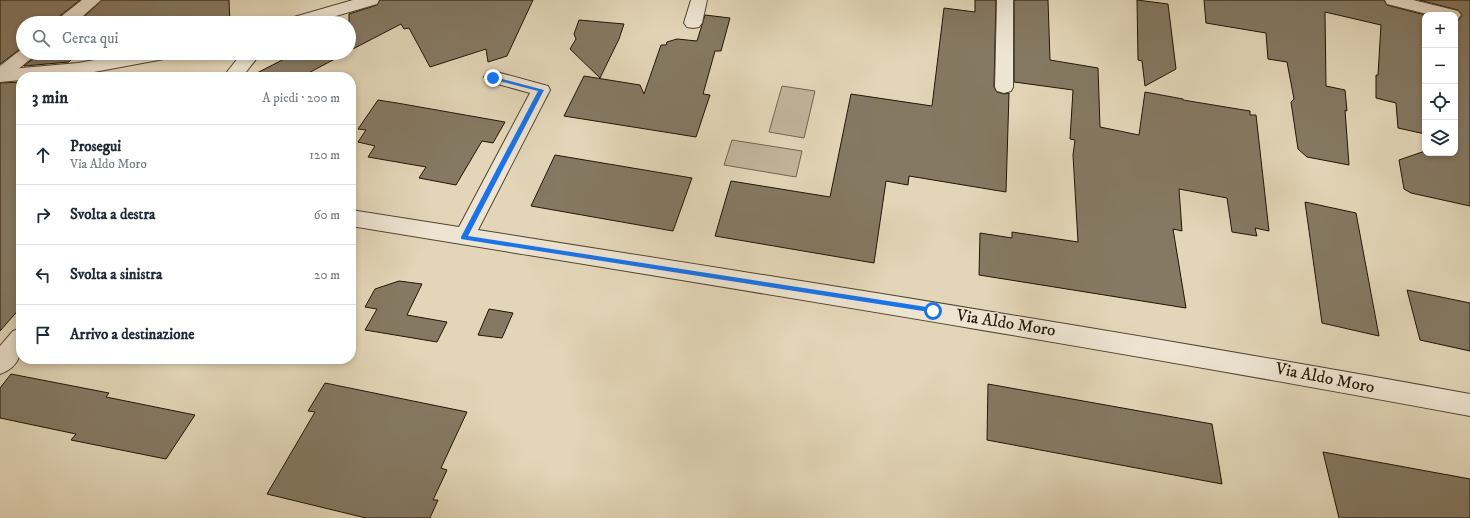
<!DOCTYPE html>
<html lang="it">
<head>
<meta charset="utf-8">
<style>
	body { margin:0; font-family:"IM FELL DW Pica",serif; background:#f2f2f3; color:#1f2937 }
	.controls { position:absolute; right:12px; top:12px; display:grid; overflow:hidden; border-radius:8px; box-shadow:0 2px 6px #0003 }
	.controls button { width:36px; height:36px; display:grid; place-items:center; padding:0; border:0; border-bottom:1px solid #e0e1e3; background:#fff; color:#1f2937; font:20px sans-serif }
	.stop { position:absolute; width:12px; height:12px; margin:-9px; border:3px solid #1a73e8; border-radius:50%; background:#fff }
	.stop.end { background:#1a73e8; border-color:#fff; box-shadow:0 1px 4px #0008 }
	.list { margin:0; padding:0; list-style:none }
	h2 { display:flex; justify-content:space-between; align-items:center; height:52px; margin:0; padding:0 16px; font-size:17px }
	h2 small { font-size:13px; font-weight:400; color:#747a83 }
	.list li { display:grid; grid-template-columns:26px 1fr auto; gap:12px; align-items:center; box-sizing:border-box; height:60px; padding:0 16px; border-top:1px solid #e0e1e3 }
	.list b { display:block; font-size:15px; white-space:nowrap }
	.list p { margin:0; font-size:13px; white-space:nowrap; color:#747a83 }
	.list em { font-size:13px; font-style:normal; color:#747a83 }
	.icon { flex:none; width:22px; height:22px; fill:none; stroke:currentColor; stroke-width:2; stroke-linecap:round; stroke-linejoin:round }
	.map { position:relative; flex:none; width:1470px; height:518px; overflow:hidden }
	.search { position:absolute; background:#fff; box-shadow:0 2px 6px #0003; left:16px; top:16px; width:340px; height:44px; display:flex; align-items:center; gap:10px; box-sizing:border-box; padding:0 14px; border-radius:22px; color:#747a83; font-size:15px }
	.panel { position:absolute; background:#fff; box-shadow:0 2px 6px #0003; left:16px; top:72px; width:340px; height:292px; border-radius:16px }
	.map>svg:first-child { display:block }
	.green { fill:#c2b59a; stroke:#716550 }
	.building { fill:#857963; stroke:#201506 }
	.lines { fill:none; stroke-linecap:round; stroke-linejoin:round }
	.minor-casing { stroke:#514532; stroke-width:2 }
	.tertiary-casing { stroke:#514532; stroke-width:2 }
	.minor { fill:#ede4d1; fill-rule:evenodd }
	.tertiary { fill:#ede4d1; fill-rule:evenodd }
	.route { fill:#1a73e8 }
	.labels { text-anchor:middle; dominant-baseline:central; stroke-width:3; stroke-linejoin:round; paint-order:stroke }
	.street-label { font-size:17px; fill:#201506; stroke:#ede4d1 }
</style>
</head>
<body>
<div class="map">
<svg width="1470" height="518" viewBox="0 0 1470 518">
	<rect width="100%" height="100%" fill="#e3d6b8"/>
	<filter id="stains"><feTurbulence type="fractalNoise" baseFrequency=".005" numOctaves="4"/><feColorMatrix values="0 0 0 0 .2 0 0 0 0 .09 0 0 0 0 .02 0 0 0 .5 -.17"/></filter>
	<radialGradient id="worn" r=".72"><stop offset=".6" stop-color="#630" stop-opacity="0"/><stop offset="1" stop-color="#630" stop-opacity=".3"/></radialGradient>
	<g class="green">
		<path d="M782 86 815 91 804 138 769 132Z"/>
		<path d="M732 140 802 151 796 177 724 165Z"/>
	</g>
	<g class="building">
		<path d="M0 0H80L57 18 54 23H23V47L0 64Z"/>
		<path d="M102 0H229L230 23H77Z"/>
		<path d="M380 0H533L507 56 488 62 486 49 430 67 409 28 404 29 401 24 349 51V14L377 5Z"/>
		<path d="M975 0H996L994 87 997 92 1004 94 1009 93 1006 192 909 176 908 185 886 181 874 263 715 236 731 181 830 197 851 94 932 106 944 8 975 12Z"/>
		<path d="M1014 0H1048L1050 60 1098 68 1100 127 1139 135 1145 92 1183 99V100L1250 111V115H1256L1269 231 1255 228 1257 236 1232 232 1227 198 1179 189 1182 231 1173 229 1186 308 979 275 980 233 1012 238V232L1078 242 1073 155 1075 140 1070 139 1073 90 1014 82Z"/>
		<path d="M1137 0 1168 4 1176 69 1145 86 1142 61 1138 60Z"/>
		<path d="M1204 0H1384L1387 5 1425 15V134L1398 128 1396 103 1376 98V75H1378L1381 25 1325 12 1326 86 1345 90 1347 111 1345 110 1349 165 1307 157 1298 149 1291 102 1294 99 1287 62 1268 59 1266 33 1206 23Z"/>
		<path d="M1419 0H1470V206L1411 193 1404 189 1399 160 1425 151V153H1455V21L1459 20 1462 15 1458 10Z"/>
		<path d="M705 15 730 18 721 51H715L703 94 710 95 696 137 564 116 584 76 640 85 644 94 661 45H666L667 42 677 39 697 41Z"/>
		<path d="M579 20 624 24 619 39 600 78 570 49 576 39 574 34Z"/>
		<path d="M37 53H78L69 62 24 66 34 58Z"/>
		<path d="M296 53H346L301 77H249Z"/>
		<path d="M21 82V307L0 331V83Z"/>
		<path d="M378 100 397 103 505 122 493 143 482 141 456 185 419 178 426 167 368 157 375 146 358 142 366 130 358 129Z"/>
		<path d="M555 155 692 178 673 231 531 206Z"/>
		<path d="M1305 202 1356 213 1379 336 1322 323Z"/>
		<path d="M399 281 422 284 407 315 447 322 437 342 365 330 377 309 365 307 375 289Z"/>
		<path d="M1407 290 1470 303V351L1420 340Z"/>
		<path d="M489 309 513 313 502 338 478 335Z"/>
		<path d="M11 374 109 393 106 397 195 415 166 459 71 440 76 434 0 418V388Z"/>
		<path d="M325 383 467 412 441 468 447 470 433 500H438L430 518H366L267 494 315 412 308 411Z"/>
		<path d="M988 384 1212 424 1222 484 987 440Z"/>
		<path d="M1323 452 1470 479V518H1339Z"/>
	</g>
	<g class="lines">
		<g class="minor-casing">
			<g id="minor">
				<path d="M82 0H101L75 23H55L58 19Z"/>
				<path d="M691 0H707L702 23 699 27 693 28 687 27 684 23Z"/>
				<path d="M997 0H1013V87L1011 91 1004 93 997 91 995 87Z"/>
				<path d="M23 48V53H36L33 57 6 79 0 81V66Z"/>
				<path d="M493 71 548 86 550 90 478 230C809 282 1140 334 1470 394V416C1098 347 724 287 351 226V210L459 227 530 93 487 81 484 77 487 73Z"/>
			</g>
		</g>
		<g class="tertiary-casing">
			<g id="tertiary">
				<path d="M353 0H379L377 4 312 23H284L287 19Z"/>
				<path d="M1385 0H1413L1458 11 1461 15 1458 19 1455 20V15H1431L1387 4Z"/>
				<path d="M133 53H173L170 57 164 59 78 75 56 77H21V80L0 82V70L78 63Z"/>
				<path d="M242 53H261L242 77H223Z"/>
				<path d="M21 328C21 349 24 365 0 374V346L13 331Z"/>
			</g>
		</g>
		<use href="#minor" class="minor"/>
		<use href="#tertiary" class="tertiary"/>
	</g>
	<path class="route" d="M491 76 544 90 468 236 933 308 937 311 936 313 461 239V237L538 91 491 79Z"/>
	<g class="labels">
		<g class="street-label">
			<text transform="translate(1006 323) rotate(9)">Via Aldo Moro</text>
			<text transform="translate(1325 378) rotate(11)">Via Aldo Moro</text>
		</g>
	</g>
	<rect width="100%" height="100%" filter="url(#stains)"/>
	<rect width="100%" height="100%" fill="url(#worn)"/>
</svg>
<div class="controls">
<button>+</button>
<button>−</button>
<button><svg class="icon" aria-label="locate" viewBox="0 0 24 24"><circle cx="12" cy="12" r="6"/><path d="M12 2v4M12 18v4M2 12h4M18 12h4"/></svg></button>
<button><svg class="icon" aria-label="layers" viewBox="0 0 24 24"><path d="M12 4l9 5-9 5-9-5zM3 14l9 5 9-5"/></svg></button>
</div>
<div class="stop" style="left:933px;top:311px"></div>
<div class="stop end" style="left:493px;top:78px"></div>
<div class="search"><svg class="icon" aria-label="search" viewBox="0 0 24 24"><circle cx="10" cy="10" r="6"/><path d="M15 15l6 6"/></svg>Cerca qui</div>
<section class="panel">
<h2>3 min<small>A piedi · 200 m</small></h2>
<ul class="list">
<li><svg class="icon" aria-label="ahead" viewBox="0 0 24 24"><path d="M12 20V5M6 11l6-6 6 6"/></svg><div><b>Prosegui</b><p>Via Aldo Moro</p></div><em>120 m</em></li>
<li><svg class="icon" aria-label="right" viewBox="0 0 24 24"><path d="M7 20v-9h11M14 6l5 5-5 5"/></svg><div><b>Svolta a destra</b></div><em>60 m</em></li>
<li><svg class="icon" aria-label="left" viewBox="0 0 24 24"><path d="M17 20v-9H6M10 6l-5 5 5 5"/></svg><div><b>Svolta a sinistra</b></div><em>20 m</em></li>
<li><svg class="icon" aria-label="arrive" viewBox="0 0 24 24"><path d="M6 21V4h12l-3 4 3 4H6"/></svg><div><b>Arrivo a destinazione</b></div></li>
</ul>
</section>
</div>
</body>
</html>
